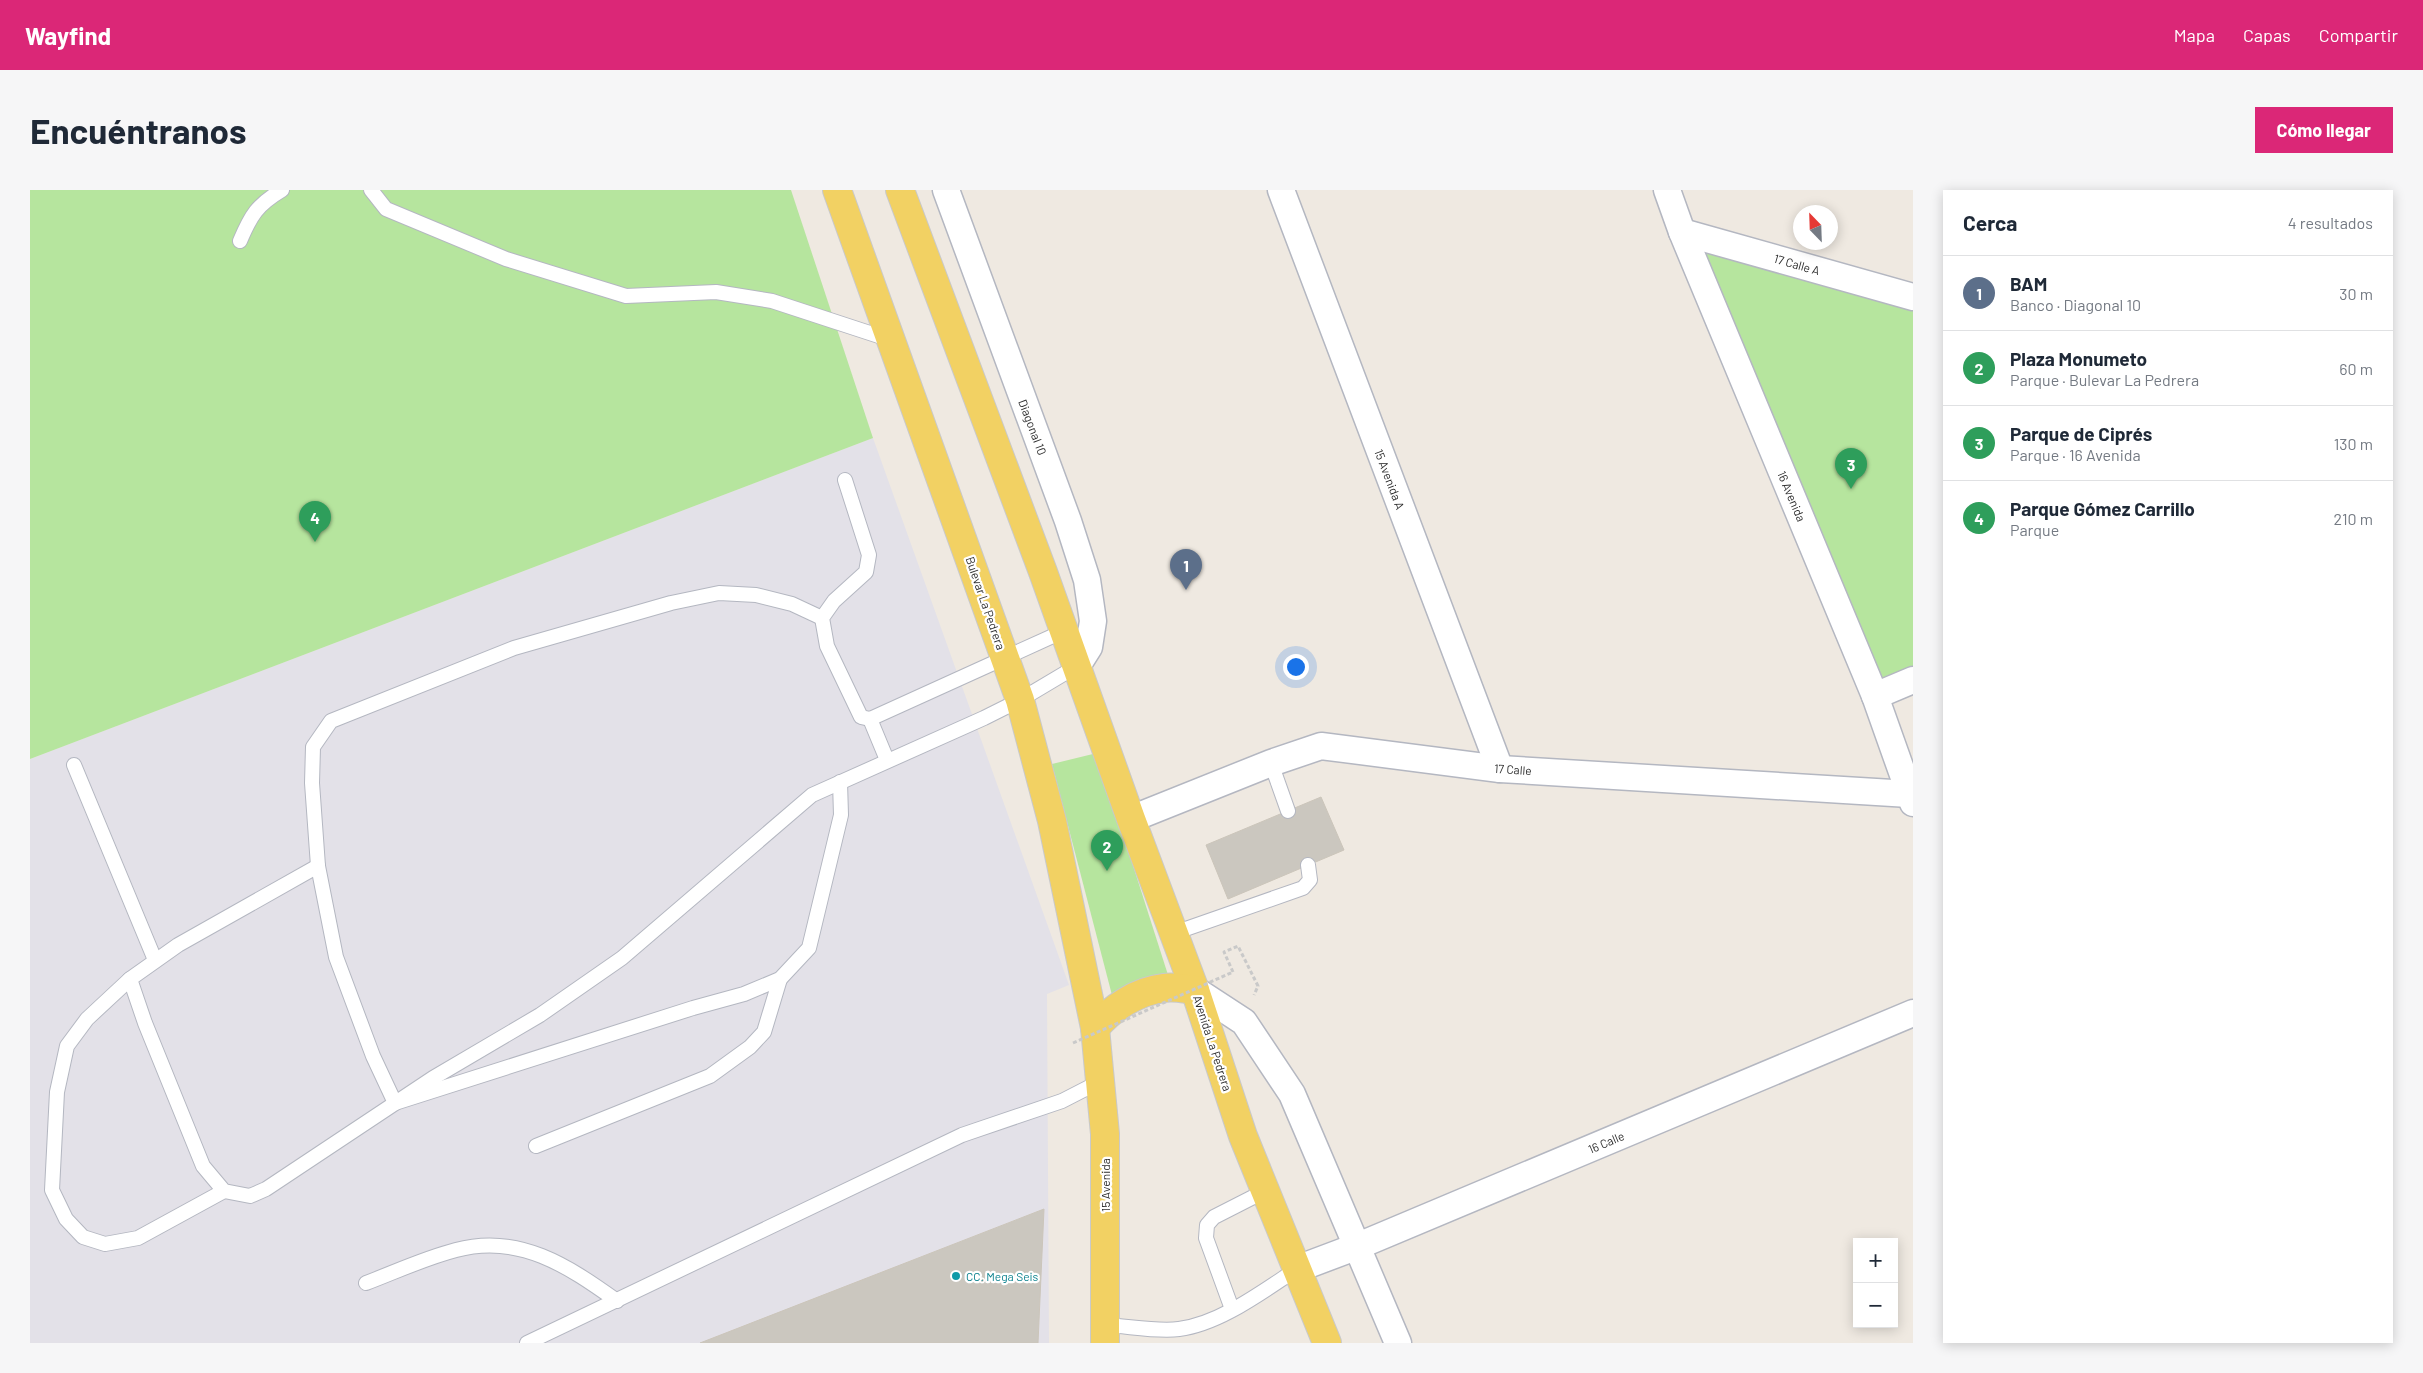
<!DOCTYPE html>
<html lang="es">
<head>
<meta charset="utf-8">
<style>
	body { margin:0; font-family:Barlow,sans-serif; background:#f6f6f7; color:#1f2937 }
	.controls { position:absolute; right:15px; bottom:15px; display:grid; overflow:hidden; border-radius:0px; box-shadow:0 2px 12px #0003 }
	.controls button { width:45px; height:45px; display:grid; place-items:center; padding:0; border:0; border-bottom:1px solid #e0e1e3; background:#fff; color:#1f2937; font:25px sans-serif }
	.compass { position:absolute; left:1763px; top:15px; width:45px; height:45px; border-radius:50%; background:#fff; box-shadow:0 2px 12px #0003; rotate:337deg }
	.you { position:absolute; left:1265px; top:476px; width:18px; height:18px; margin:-12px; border:4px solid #fff; border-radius:50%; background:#1a73e8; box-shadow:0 0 0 8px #1a73e833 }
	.badge { display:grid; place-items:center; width:32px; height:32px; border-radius:50%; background:#db2777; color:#fff; font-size:16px; font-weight:700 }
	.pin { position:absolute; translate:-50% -41px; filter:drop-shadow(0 1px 2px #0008) }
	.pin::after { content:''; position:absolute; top:26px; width:18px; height:15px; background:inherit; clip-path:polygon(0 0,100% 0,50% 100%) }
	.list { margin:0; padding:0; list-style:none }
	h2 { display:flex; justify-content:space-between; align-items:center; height:65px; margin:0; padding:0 20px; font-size:21px }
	h2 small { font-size:16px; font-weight:400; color:#747a83 }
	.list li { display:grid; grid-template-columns:32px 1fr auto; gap:15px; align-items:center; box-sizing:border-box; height:75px; padding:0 20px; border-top:1px solid #e0e1e3 }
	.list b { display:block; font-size:19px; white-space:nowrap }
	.list p { margin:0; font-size:16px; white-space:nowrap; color:#747a83 }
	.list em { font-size:16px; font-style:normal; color:#747a83 }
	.map { position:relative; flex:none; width:1883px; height:1153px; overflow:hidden; border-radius:0px }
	header { display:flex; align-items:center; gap:30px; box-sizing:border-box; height:70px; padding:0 25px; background:#db2777; color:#fff }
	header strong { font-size:24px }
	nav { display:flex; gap:28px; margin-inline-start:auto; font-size:18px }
	.intro { display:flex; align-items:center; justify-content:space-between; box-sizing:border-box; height:120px; padding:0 30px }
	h1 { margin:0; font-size:35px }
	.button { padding:12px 22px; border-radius:0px; background:#db2777; color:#fff; font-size:18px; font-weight:700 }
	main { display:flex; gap:30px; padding:0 30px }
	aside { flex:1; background:#fff; border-radius:0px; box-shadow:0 2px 12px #0003 }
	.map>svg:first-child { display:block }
	.industrial { fill:#e3e1e8 }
	.green { fill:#b6e59e }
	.building { fill:#cbc7bf; stroke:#cbc5ba }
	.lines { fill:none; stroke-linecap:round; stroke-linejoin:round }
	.lane-casing { stroke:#b4b7c1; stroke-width:16 }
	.street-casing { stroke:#b4b7c1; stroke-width:29 }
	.primary-casing { stroke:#c9c9c9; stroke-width:30 }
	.path { stroke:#c9c9c9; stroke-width:3; stroke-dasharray:4 2.5; stroke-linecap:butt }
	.lane { stroke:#fff; stroke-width:14 }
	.street { stroke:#fff; stroke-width:26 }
	.primary { stroke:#f2d163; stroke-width:28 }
	.path-bridge { stroke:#c9c9c9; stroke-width:3; stroke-dasharray:4 2.5; stroke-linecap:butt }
	.culture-dot { fill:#0f9aa8; stroke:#fff; stroke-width:2 }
	.labels { text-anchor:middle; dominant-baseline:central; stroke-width:4.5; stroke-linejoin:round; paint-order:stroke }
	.street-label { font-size:12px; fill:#2e2e2e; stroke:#fff }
	.culture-label { font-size:12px; fill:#0d838f; stroke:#fff; text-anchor:start }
</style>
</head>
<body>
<header>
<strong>Wayfind</strong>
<nav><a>Mapa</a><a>Capas</a><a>Compartir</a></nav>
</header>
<div class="intro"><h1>Encuéntranos</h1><a class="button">Cómo llegar</a></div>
<main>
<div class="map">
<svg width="1883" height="1153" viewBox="0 0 1883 1153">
	<rect width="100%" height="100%" fill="#efe9e1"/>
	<path class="industrial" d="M843 248 1039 795 1017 804 1019 1153H0V569Z"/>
	<g class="green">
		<path d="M0 0H761L843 248 0 569Z"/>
		<path d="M1652 42 1883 107V490L1845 506Z"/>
		<path d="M1067 563 1139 788 1083 809 1022 574Z"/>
	</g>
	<g class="building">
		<path d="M1291 607 1314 660 1198 709 1176 655Z"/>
		<path d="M1014 1019 1008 1153H670Z"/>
	</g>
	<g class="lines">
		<g class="lane-casing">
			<g id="lane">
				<path d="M341 0 356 19 476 69 596 106 686 102 742 111 861 150"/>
				<path d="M210 51C221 25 227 15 252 0"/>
				<path d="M815 290 839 365 836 382 804 411 792 428 797 456 831 527 840 529 1034 441"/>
				<path d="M792 428 762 414 726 405 689 403 641 413 484 458 301 531 283 557 282 593 288 676 306 767 343 866 365 913 663 818 714 804 750 789 779 758 811 625 810 592"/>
				<path d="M840 529 857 570"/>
				<path d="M1241 573 1258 621"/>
				<path d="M44 575 125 770"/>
				<path d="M288 676 148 755 100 789 115 833 173 976 194 1001 220 1006 236 999 403 888 510 825 592 768 782 605 954 528 990 510 1047 476"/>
				<path d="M1144 743 1273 698 1280 690 1278 675"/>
				<path d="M100 789 57 829 37 856 27 902 22 1000 36 1029 53 1047 75 1054 108 1048 194 1001"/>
				<path d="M506 956 680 886 720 857 734 842 750 789"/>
				<path d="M336 1093C365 1082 395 1068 426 1060 489 1043 538 1076 587 1111"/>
				<path d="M1202 1119 1176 1048 1177 1035 1184 1027 1235 1001"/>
				<path d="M1076 1135C1098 1136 1127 1142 1149 1139 1190 1134 1233 1101 1267 1079"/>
				<path d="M497 1153 932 945 1032 911 1069 892"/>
			</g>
		</g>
		<g class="street-casing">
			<g id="street">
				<path d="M916 0 1038 331 1057 390 1063 431 1059 457 1047 476"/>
				<path d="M1251 0 1470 579"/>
				<path d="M1637 0 1652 42 1845 506 1883 613"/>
				<path d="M1652 42 1883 107"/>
				<path d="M1845 506 1883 490"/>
				<path d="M1101 629 1241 573 1291 556 1470 579 1879 604"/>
				<path d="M1165 800 1214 832 1262 904 1368 1153"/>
				<path d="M1267 1079 1328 1056 1883 823"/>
			</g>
		</g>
		<g class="primary-casing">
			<g id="primary">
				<path d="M807 0 990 510 1022 631 1065 838 1075 944V1153"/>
				<path d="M870 0 1013 382 1101 629 1165 800 1213 946 1297 1153"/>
				<path d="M1065 838C1082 818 1107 801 1134 798 1144 796 1155 799 1165 800"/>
			</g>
		</g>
		<path class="path" d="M1203 782 1194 762 1208 756 1228 796 1224 805"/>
		<use href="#lane" class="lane"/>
		<use href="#street" class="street"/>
		<use href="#primary" class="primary"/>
		<path class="path-bridge" d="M1043 853 1203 782"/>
	</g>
	<circle class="culture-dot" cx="926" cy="1086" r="5"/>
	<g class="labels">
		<g class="street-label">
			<text transform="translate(1767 74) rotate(16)">17 Calle A</text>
			<text transform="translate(1003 237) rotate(69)">Diagonal 10</text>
			<text transform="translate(1360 289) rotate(69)">15 Avenida A</text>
			<text transform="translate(1762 306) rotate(67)">16 Avenida</text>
			<text transform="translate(956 413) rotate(71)">Bulevar La Pedrera</text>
			<text transform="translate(1483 579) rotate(4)">17 Calle</text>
			<text transform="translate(1183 853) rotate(72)">Avenida La Pedrera</text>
			<text transform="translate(1576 952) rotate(-23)">16 Calle</text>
			<text transform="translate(1075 995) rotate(-90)">15 Avenida</text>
		</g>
		<g class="culture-label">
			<text x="936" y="1086">CC. Mega Seis</text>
		</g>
	</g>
</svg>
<div class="controls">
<button>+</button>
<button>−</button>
</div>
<svg class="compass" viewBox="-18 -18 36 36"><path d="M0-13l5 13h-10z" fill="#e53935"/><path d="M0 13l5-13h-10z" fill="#747a83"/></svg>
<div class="you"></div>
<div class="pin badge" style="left:1156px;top:400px;background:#5c6f8a">1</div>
<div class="pin badge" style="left:1077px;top:681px;background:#2e9e5b">2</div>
<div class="pin badge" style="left:1821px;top:299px;background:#2e9e5b">3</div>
<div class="pin badge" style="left:285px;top:352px;background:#2e9e5b">4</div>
</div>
<aside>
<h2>Cerca<small>4 resultados</small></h2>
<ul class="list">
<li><span class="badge" style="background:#5c6f8a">1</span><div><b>BAM</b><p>Banco · Diagonal 10</p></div><em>30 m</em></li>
<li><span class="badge" style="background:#2e9e5b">2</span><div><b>Plaza Monumeto</b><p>Parque · Bulevar La Pedrera</p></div><em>60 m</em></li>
<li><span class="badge" style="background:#2e9e5b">3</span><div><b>Parque de Ciprés</b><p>Parque · 16 Avenida</p></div><em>130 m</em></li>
<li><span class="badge" style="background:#2e9e5b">4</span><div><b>Parque Gómez Carrillo</b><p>Parque</p></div><em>210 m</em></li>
</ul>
</aside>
</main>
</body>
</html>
